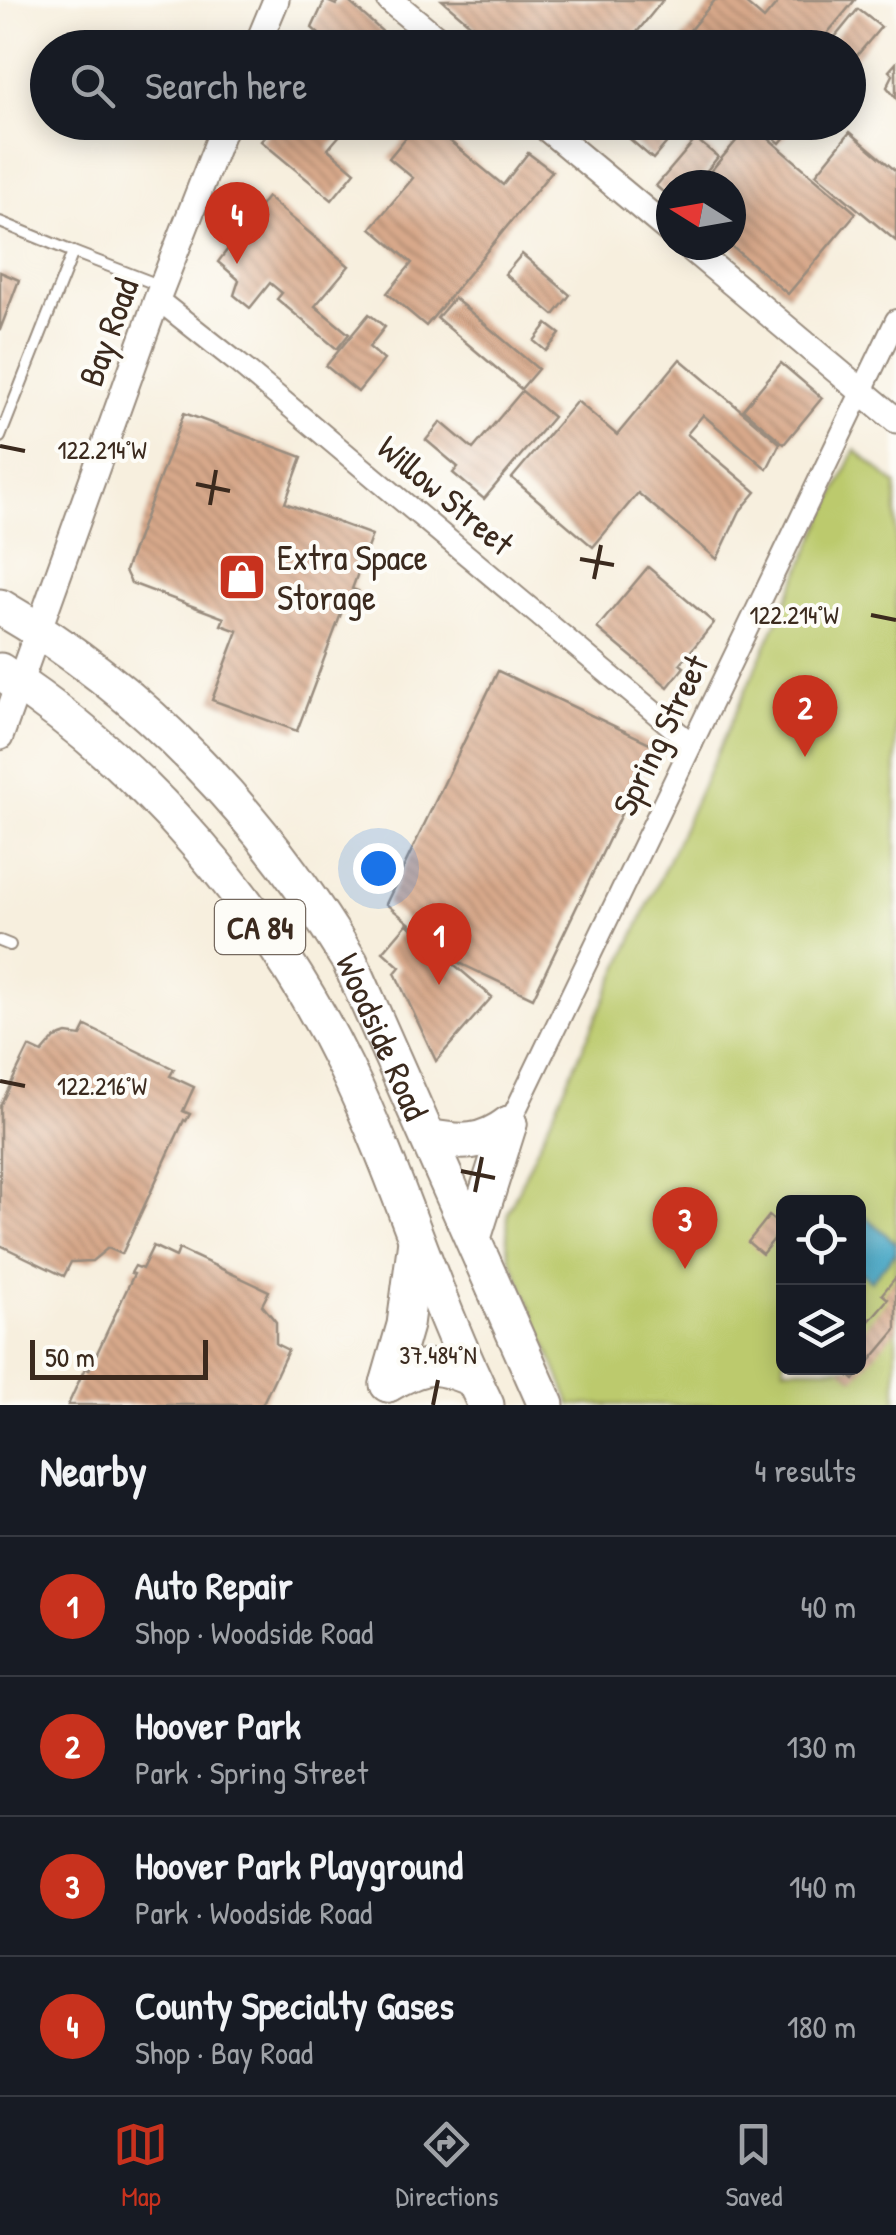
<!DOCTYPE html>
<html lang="en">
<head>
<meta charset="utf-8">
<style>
	body { margin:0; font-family:"Patrick Hand",sans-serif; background:#242831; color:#f1f3f6 }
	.controls { position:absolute; right:30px; bottom:30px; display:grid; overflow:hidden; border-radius:15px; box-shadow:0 5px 25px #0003 }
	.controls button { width:90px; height:90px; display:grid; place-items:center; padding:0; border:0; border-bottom:2px solid #363941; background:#171b24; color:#f1f3f6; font:50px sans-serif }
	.compass { position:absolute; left:656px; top:170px; width:90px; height:90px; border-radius:50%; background:#171b24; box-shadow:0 5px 25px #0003; rotate:281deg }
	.scale { position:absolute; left:30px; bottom:25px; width:178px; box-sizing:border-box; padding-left:10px; border:5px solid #3b2a1e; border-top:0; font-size:28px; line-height:35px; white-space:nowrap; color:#3b2a1e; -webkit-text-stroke:8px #fdfcf7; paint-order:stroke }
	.you { position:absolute; left:378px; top:868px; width:35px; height:35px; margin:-25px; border:8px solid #fff; border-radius:50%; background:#1a73e8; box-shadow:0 0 0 15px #1a73e833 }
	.badge { display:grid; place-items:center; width:65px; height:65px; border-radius:50%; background:#c8321e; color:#fff; font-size:32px; font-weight:700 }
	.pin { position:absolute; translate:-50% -82px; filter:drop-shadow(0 2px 5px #0008) }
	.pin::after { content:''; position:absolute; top:52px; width:35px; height:30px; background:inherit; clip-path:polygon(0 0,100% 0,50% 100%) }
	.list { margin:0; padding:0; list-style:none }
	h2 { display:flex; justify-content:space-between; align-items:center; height:130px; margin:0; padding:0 40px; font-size:42px }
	h2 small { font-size:32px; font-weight:400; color:#9ea1a6 }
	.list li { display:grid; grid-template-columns:65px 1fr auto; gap:30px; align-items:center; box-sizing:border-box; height:140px; padding:0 40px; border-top:2px solid #363941 }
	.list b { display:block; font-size:38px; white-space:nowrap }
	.list p { margin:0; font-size:32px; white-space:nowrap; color:#9ea1a6 }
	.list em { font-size:32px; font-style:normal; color:#9ea1a6 }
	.icon { flex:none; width:55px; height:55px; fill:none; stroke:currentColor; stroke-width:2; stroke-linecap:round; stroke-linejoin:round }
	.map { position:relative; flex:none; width:896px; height:1405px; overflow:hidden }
	.search { position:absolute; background:#171b24; box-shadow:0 5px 25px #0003; left:30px; right:30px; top:30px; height:110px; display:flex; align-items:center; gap:25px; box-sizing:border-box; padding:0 35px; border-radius:55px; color:#9ea1a6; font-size:38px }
	.sheet { height:690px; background:#171b24 }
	nav { display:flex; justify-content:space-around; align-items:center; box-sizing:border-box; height:140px; border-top:2px solid #363941; background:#171b24; font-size:28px; color:#9ea1a6 }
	nav a { display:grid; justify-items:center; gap:5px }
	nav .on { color:#c8321e }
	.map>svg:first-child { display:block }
	.park { fill:#bcca6d; stroke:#7c7a46; stroke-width:2.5; fill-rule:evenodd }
	.water { fill:#48a9c7; stroke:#426a72; stroke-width:2.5 }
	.building { fill:url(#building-back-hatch) }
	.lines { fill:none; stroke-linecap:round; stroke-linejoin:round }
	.service-casing { stroke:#998c7e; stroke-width:14 }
	.minor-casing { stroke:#998c7e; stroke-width:24 }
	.tertiary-casing { stroke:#998c7e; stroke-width:29 }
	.trunk-casing { stroke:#998c7e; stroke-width:39 }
	.service { stroke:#fff; stroke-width:10 }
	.minor { stroke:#fff; stroke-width:20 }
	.tertiary { stroke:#fff; stroke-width:25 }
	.trunk { stroke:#fff; stroke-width:35 }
	.ticks { fill:none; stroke:#3b2a1e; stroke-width:4 }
	.labels { text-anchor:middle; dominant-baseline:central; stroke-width:8; stroke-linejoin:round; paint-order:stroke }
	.shield { fill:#fdfcf7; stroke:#75695f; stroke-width:2.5 }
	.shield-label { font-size:32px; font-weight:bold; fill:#3b2a1e }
	.street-label { font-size:35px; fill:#3b2a1e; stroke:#fdfcf7 }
	.poi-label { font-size:35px; fill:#3b2a1e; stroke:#fdfcf7; text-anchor:start }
	.ticks-label { font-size:25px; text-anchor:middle; fill:#3b2a1e; stroke:#fdfcf7; stroke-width:8; stroke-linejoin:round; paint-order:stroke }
</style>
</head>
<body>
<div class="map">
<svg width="896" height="1405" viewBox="0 0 896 1405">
	<defs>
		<pattern id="building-back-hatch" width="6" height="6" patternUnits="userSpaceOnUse" patternTransform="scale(2.5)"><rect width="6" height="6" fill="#d8a98b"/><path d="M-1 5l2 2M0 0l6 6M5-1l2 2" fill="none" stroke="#b08a71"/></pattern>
	</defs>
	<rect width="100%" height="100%" fill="#fdfcf7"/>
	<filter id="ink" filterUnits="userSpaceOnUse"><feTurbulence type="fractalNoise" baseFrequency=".01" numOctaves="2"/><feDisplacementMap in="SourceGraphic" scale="20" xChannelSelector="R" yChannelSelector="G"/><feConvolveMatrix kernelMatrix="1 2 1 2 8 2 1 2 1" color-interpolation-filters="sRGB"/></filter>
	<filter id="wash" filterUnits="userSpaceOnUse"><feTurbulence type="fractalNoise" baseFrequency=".0048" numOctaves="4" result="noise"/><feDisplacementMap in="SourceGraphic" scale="40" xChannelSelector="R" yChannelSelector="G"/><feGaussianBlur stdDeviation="2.25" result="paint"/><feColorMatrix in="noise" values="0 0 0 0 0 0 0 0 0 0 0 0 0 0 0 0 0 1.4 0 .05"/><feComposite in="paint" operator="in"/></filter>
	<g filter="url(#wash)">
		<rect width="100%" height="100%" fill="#f7efde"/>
		<path class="park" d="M855 450 896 484V1405H571L510 1257 507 1242 508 1212ZM784 1202H858V1368H784Z"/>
		<path class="water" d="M859 1211 896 1243V1252L871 1281 859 1271Z"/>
		<g id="blocks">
			<g class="building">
				<path d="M325 0 336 5 340 0H347L384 33 371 48H335L312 28Z"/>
				<path d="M442 0H663L624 48H498Z"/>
				<path d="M715 0H742L764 19 780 0H855L815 48H675Z"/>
				<path d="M858 9 881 27 848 66V48H826Z"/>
				<path d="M896 63V98L887 87 893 75 889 71Z"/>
				<path d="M277 122H343L347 127 328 149 355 172 332 200 261 141Z"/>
				<path d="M393 122H459L446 138 503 185 528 153 552 171 426 326 387 293 412 263 371 228 413 178 389 158 408 135Z"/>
				<path d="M610 122H684L653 159Z"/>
				<path d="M729 122H749L856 213 788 294 731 246V185H699L742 134Z"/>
				<path d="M761 122H797L780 143 758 125Z"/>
				<path d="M850 132 896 171V241L816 174Z"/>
				<path d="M696 139 718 157 695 185H671V199L656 186Z"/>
				<path d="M267 197 349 266 315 306 349 334 337 349 277 299 282 293 270 283 250 308 234 295 239 280 218 262Z"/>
				<path d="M522 254 570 295 554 315 505 274Z"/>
				<path d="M0 272 19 280 0 330Z"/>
				<path d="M454 298 538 369 521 389 437 318Z"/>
				<path d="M369 314 385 327 369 347 384 360 358 392 326 366Z"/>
				<path d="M547 324 560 334 546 351 534 341Z"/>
				<path d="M680 359 780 443 767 469 703 415 687 434 756 492 740 511 717 559 638 493 593 547 512 478 577 401 617 435Z"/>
				<path d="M781 363 822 398 784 444 743 409Z"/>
				<path d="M522 391 553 417 484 499 453 473 458 467 426 440 441 422 473 449Z"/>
				<path d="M184 413 302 457 285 503 372 535 352 589 358 591 352 605 345 603 297 731 212 700 238 631 221 625 224 618 131 583 125 571Z"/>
				<path d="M648 567 714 623 680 664 684 667 668 687 597 628Z"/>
				<path d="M498 671 654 745 533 998 455 961 386 904Z"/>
				<path d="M407 924 492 997 436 1061 395 973 400 967 383 952Z"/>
				<path d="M86 1026 174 1069 170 1076 194 1087 183 1111 190 1114 186 1121 184 1120 122 1254 108 1248 92 1261 71 1262 64 1276 0 1245V1106L29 1047 42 1053 55 1038 67 1034 81 1036Z"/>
				<path d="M769 1216 783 1228 762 1254 748 1242Z"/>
				<path d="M153 1246 176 1257 179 1249 269 1291 262 1305 276 1322V1344L288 1350 262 1405H68L85 1368 89 1370 134 1274 131 1273 135 1266 142 1269Z"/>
				<path d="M896 1277V1330L854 1380 840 1368H858V1334L888 1299 882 1294Z"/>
			</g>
		</g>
	</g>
	<g filter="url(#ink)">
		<use href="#blocks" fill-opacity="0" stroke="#998c7e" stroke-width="2.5"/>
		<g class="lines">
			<g class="service-casing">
				<g id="service">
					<path d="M0 222 73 252"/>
					<path d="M0 437 73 252 161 286"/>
					<path d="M0 941 10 945"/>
				</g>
			</g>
			<g class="minor-casing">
				<g id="minor">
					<path d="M157 299 239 364 692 744"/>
					<path d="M509 1124 896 320"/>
				</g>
			</g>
			<g class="tertiary-casing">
				<g id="tertiary">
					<path d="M390 0 448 48"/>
					<path d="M256 48 276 0"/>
					<path d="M539 122 671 232"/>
					<path d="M687 245 896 420"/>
					<path d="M0 737 157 299 226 122"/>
				</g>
			</g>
			<g class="trunk-casing">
				<g id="trunk">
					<path id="s1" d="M0 607C146 691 264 819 350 962L546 1405"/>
					<path d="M0 671C147 767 269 910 346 1068 399 1177 432 1296 486 1405"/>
					<path d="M430 1137C462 1144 482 1144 509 1124"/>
					<path d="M473 1238 509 1124"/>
					<path d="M388 1384 405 1325 416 1240"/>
					<path d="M388 1384C424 1364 434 1362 473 1379"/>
				</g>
			</g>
			<use href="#service" class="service"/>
			<use href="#minor" class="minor"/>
			<use href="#tertiary" class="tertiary"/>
			<use href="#trunk" class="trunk"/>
		</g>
	</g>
	<path class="ticks" d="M0 446 25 451M196 484 230 491M210 505 216 470M580 559 614 565M594 579 601 545M871 615 896 620M0 1081 25 1086M461 1171 495 1178M475 1192 482 1157M433 1405 438 1380"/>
	<defs>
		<g id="shop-square" transform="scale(2.5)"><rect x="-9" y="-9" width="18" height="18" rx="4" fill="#c8321e" stroke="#fdfcf7"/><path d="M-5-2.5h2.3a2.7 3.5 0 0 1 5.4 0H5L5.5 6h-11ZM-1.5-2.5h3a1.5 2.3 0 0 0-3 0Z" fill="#fff"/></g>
	</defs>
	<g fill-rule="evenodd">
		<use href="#shop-square" x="242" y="577"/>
	</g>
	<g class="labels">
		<rect class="shield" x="215" y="900" width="90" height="54" rx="8"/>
		<g class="shield-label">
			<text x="260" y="927">CA 84</text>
		</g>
		<g class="street-label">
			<text transform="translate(108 332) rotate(-70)">Bay Road</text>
			<text transform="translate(446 495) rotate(40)">Willow Street</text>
			<text transform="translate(660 735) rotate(-64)">Spring Street</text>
			<text stroke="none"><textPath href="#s1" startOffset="585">Woodside Road</textPath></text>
		</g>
		<g class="poi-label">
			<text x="277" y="557">Extra Space<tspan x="277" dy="40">Storage</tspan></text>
		</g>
	</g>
	<g class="ticks-label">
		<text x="102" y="459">122.214°W</text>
		<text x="794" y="624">122.214°W</text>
		<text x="102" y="1095">122.216°W</text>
		<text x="438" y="1364">37.484°N</text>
	</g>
</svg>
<div class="controls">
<button><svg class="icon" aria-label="locate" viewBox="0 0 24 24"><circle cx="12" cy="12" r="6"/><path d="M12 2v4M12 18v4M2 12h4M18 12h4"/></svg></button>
<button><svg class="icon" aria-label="layers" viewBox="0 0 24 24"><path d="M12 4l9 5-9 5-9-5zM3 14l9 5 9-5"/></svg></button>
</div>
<svg class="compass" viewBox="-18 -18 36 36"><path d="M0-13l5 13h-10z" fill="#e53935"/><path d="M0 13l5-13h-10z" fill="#9ea1a6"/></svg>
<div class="scale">50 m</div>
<div class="you"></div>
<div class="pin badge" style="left:439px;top:985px">1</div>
<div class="pin badge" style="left:805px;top:757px">2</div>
<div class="pin badge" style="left:685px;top:1269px">3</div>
<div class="pin badge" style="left:237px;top:264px">4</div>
<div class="search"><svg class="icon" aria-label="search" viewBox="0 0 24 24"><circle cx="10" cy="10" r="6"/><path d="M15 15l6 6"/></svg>Search here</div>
</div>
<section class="sheet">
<h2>Nearby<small>4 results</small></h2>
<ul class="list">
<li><span class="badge">1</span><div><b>Auto Repair</b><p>Shop · Woodside Road</p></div><em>40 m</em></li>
<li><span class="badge">2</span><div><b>Hoover Park</b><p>Park · Spring Street</p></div><em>130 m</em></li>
<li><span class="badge">3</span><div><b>Hoover Park Playground</b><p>Park · Woodside Road</p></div><em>140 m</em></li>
<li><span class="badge">4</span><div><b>County Specialty Gases</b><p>Shop · Bay Road</p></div><em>180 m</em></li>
</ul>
</section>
<nav>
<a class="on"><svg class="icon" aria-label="map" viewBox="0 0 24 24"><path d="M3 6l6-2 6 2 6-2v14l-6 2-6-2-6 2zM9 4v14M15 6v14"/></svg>Map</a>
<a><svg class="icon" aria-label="directions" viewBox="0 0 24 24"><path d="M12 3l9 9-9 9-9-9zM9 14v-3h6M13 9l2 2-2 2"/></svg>Directions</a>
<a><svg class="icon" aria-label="saved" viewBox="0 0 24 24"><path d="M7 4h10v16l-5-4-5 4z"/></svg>Saved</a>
</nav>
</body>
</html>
